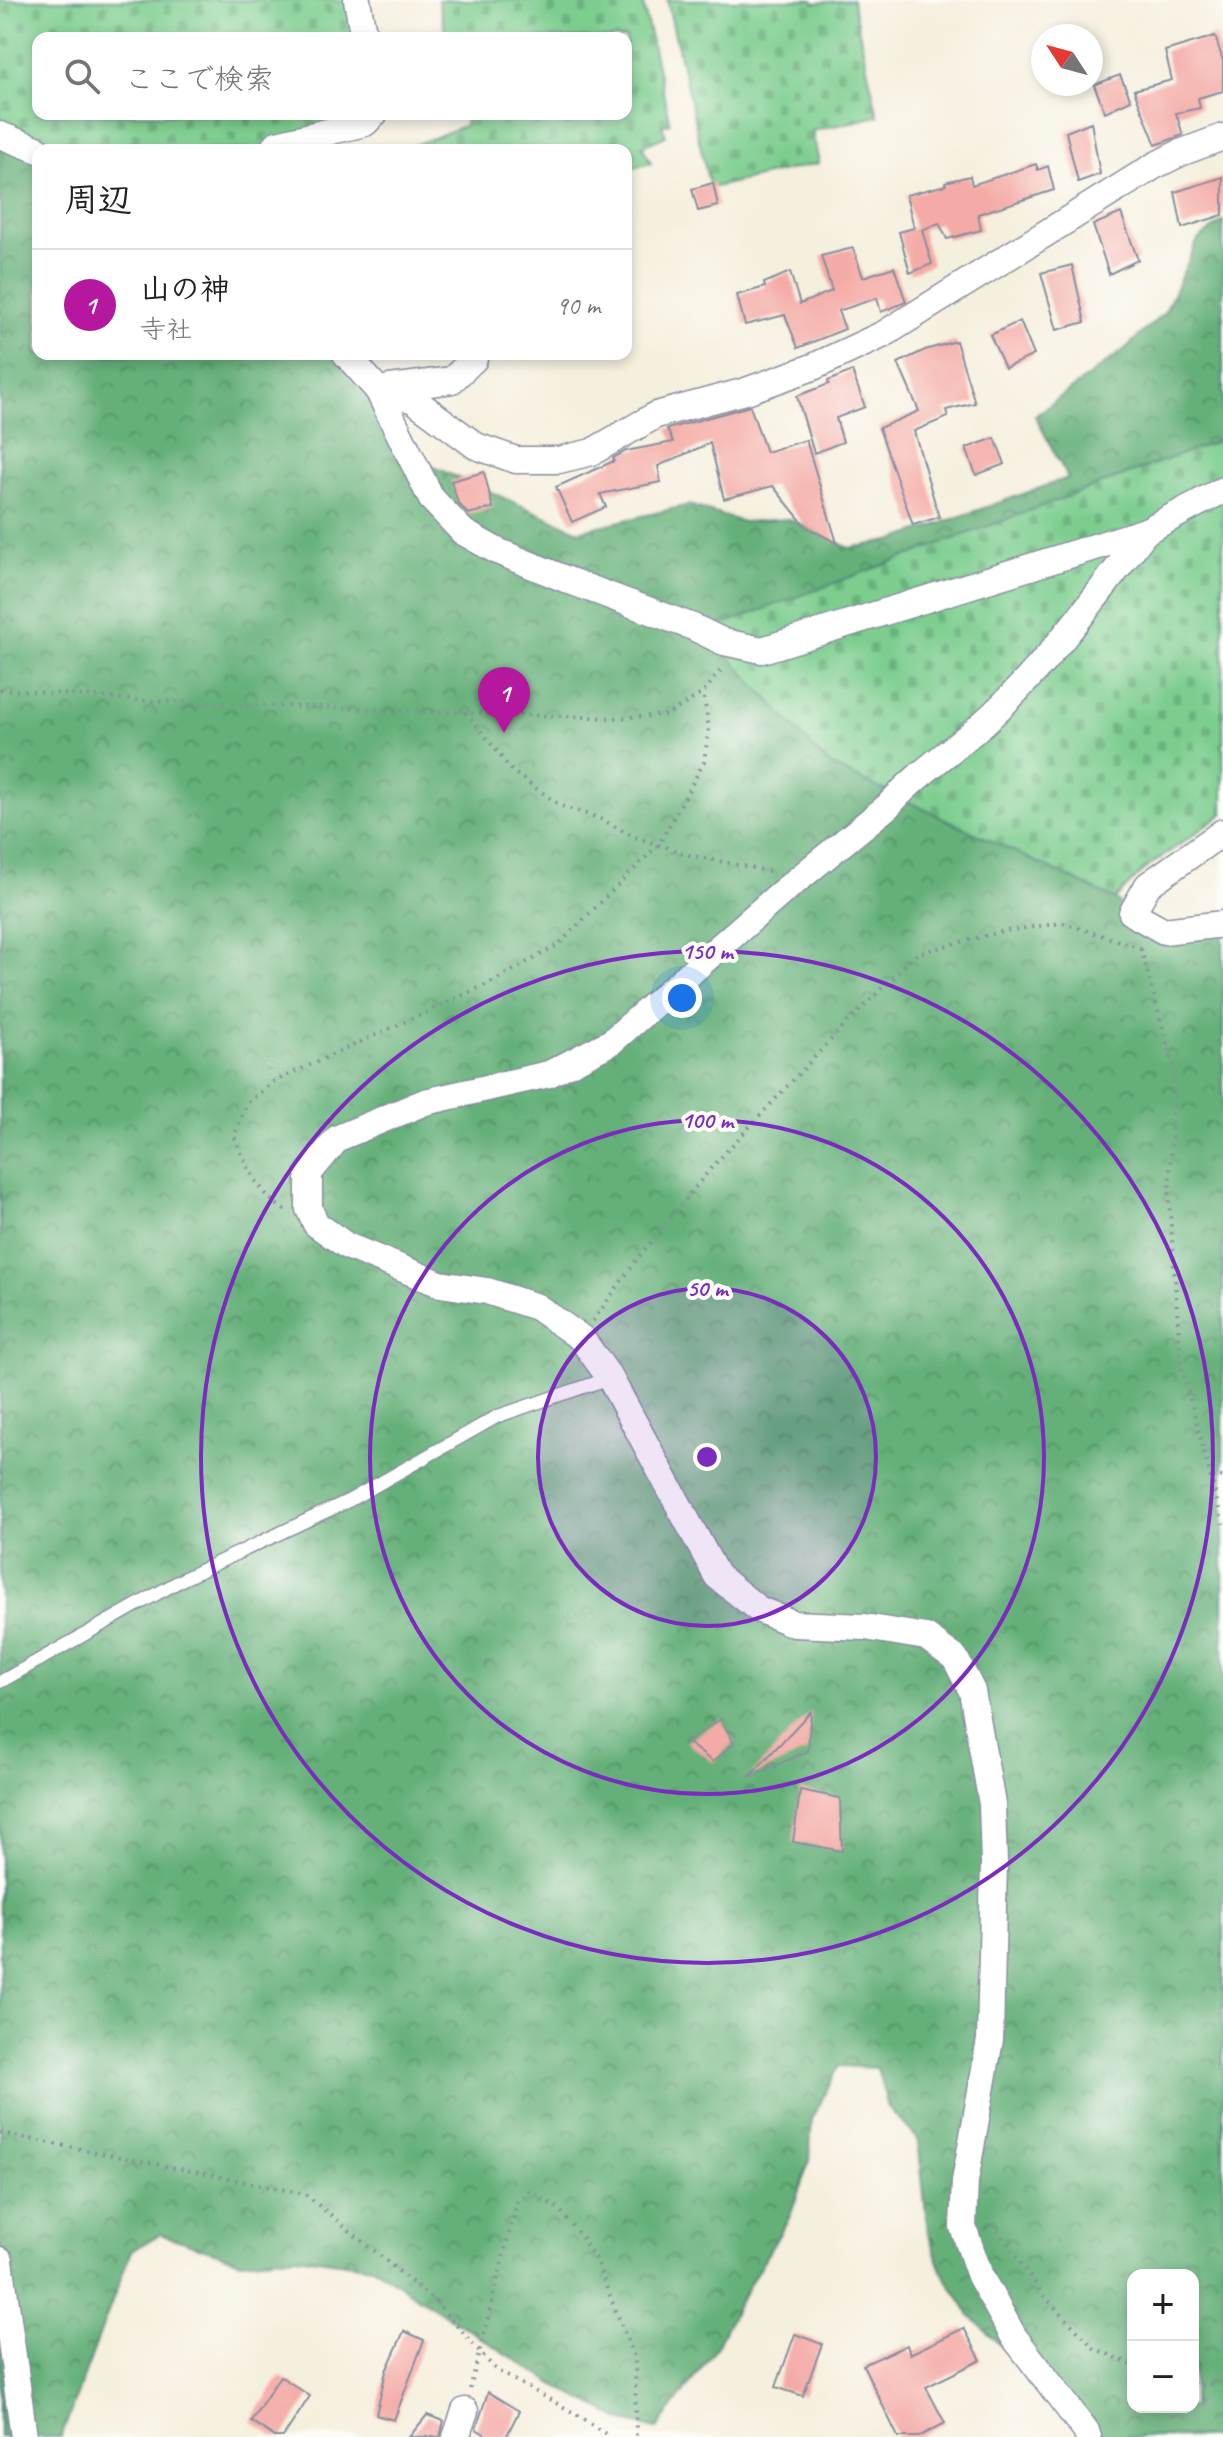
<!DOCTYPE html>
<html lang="ja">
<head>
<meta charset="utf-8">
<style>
	body { margin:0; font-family:Caveat,"Klee One",sans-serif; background:#f2f2f2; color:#202124 }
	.controls { position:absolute; right:24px; bottom:24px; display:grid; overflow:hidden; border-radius:16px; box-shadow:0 4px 12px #0003 }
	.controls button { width:72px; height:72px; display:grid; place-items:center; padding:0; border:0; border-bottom:2px solid #e0e0e0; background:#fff; color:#202124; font:40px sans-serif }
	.compass { position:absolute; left:1031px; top:24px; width:72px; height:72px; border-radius:50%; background:#fff; box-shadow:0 4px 12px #0003; rotate:306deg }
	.you { position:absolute; left:682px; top:998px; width:28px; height:28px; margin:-20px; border:6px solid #fff; border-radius:50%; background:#1a73e8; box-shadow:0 0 0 12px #1a73e833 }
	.badge { display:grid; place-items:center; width:52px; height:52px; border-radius:50%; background:#b5179e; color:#fff; font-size:26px; font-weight:700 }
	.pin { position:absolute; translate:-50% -66px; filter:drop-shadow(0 2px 4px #0008) }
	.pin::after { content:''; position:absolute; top:42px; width:28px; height:24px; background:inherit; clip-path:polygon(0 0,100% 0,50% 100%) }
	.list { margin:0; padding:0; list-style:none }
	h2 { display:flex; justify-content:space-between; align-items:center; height:104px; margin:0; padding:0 32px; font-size:34px }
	h2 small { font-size:26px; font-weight:400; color:#757577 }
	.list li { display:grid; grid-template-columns:52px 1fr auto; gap:24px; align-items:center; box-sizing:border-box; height:112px; padding:0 32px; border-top:2px solid #e0e0e0 }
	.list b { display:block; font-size:30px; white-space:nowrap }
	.list p { margin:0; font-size:26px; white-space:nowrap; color:#757577 }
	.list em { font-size:26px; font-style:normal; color:#757577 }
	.icon { flex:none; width:44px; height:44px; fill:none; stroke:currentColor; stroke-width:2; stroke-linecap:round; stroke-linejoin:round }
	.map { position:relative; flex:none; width:1223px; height:2437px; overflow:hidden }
	.search { position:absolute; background:#fff; box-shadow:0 4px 12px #0003; left:32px; top:32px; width:600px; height:88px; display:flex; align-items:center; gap:20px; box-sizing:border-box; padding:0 28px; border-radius:16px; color:#757577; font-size:30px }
	.panel { position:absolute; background:#fff; box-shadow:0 4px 12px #0003; left:32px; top:144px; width:600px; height:216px; border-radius:16px }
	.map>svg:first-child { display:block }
	.forest { fill:url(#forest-crowns); stroke:#40706c; stroke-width:2; fill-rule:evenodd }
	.cemetery { fill:url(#cemetery-stones); stroke:#4c7e76; stroke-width:2 }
	.building { fill:#f4aaa6 }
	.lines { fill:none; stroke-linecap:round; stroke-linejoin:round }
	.service-casing { stroke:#888f9e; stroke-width:15 }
	.minor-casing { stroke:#888f9e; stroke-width:29 }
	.path { stroke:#888f9e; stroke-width:4; stroke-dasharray:2 6; stroke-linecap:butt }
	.service { stroke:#fff; stroke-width:12 }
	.minor { stroke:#fff; stroke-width:26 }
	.ring { fill:none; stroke:#7b2cbf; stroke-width:4 }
	.centre { fill:#7b2cbf; stroke:#fdfcf7; stroke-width:4 }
	.ring-label { font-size:24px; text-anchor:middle; font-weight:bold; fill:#7b2cbf; stroke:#fdfcf7; stroke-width:8; stroke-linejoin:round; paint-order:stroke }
</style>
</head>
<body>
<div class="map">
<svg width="1223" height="2437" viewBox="0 0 1223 2437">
	<defs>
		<pattern id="forest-crowns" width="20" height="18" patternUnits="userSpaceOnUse" patternTransform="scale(2)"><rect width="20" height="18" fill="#65b079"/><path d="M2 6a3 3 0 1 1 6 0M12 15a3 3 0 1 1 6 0" fill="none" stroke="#529066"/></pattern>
		<pattern id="cemetery-stones" width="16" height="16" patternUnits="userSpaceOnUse" patternTransform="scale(2)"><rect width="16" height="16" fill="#7ccd8e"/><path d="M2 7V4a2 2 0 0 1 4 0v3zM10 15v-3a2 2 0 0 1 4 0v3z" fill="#6bb07d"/></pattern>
	</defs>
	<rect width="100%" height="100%" fill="#fdfcf7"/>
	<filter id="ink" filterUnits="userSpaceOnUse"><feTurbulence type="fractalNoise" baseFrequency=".0125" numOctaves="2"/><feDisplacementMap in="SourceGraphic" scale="16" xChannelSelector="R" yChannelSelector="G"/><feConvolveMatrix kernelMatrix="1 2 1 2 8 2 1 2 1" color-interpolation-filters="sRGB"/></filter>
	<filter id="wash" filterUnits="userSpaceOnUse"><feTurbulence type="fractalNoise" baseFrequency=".006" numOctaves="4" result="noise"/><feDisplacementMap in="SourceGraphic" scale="32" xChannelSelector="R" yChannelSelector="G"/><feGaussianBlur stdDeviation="1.8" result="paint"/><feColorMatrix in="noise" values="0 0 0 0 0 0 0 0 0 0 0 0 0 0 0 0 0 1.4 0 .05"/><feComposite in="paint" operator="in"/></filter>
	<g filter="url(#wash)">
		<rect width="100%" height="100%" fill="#f5efdd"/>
		<path class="forest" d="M0 134 38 150V354H346L409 456 579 531 689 505 743 522 789 519 849 548 891 541 1068 478 1035 416 1125 349 1165 312 1198 240 1223 221V439L706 631 828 764 1115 899 1132 913 1164 931 1223 924V2437H1092L970 2315 943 2273 928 2233 918 2139 888 2107 877 2068 839 2066 812 2118 809 2162 790 2216 737 2305 716 2348 657 2429 621 2420 562 2389 423 2301 373 2267 297 2256 241 2261 160 2234 131 2251 61 2437H0ZM1133 2275H1193V2407H1133Z"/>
		<g class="cemetery">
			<path d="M0 0H357L364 38H38V114H374L272 150H39L0 133Z"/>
			<path d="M438 0H642L670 123 662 126 666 136 642 146 651 163 626 170V150H402L466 125 464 114H626V38H447Z"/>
			<path d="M667 0H813L814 3 852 0 878 116 812 131 819 163 710 188Z"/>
			<path d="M1223 439V814L1146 868 1115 899 828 764 705 631Z"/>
		</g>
		<g id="blocks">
			<g class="building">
				<path d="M1215 36 1223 61V91L1198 98 1200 108 1176 113 1183 135 1156 145 1134 90 1172 80 1165 51Z"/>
				<path d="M1120 75 1131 100 1105 112 1094 85Z"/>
				<path d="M1091 122 1100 174 1078 182 1066 132Z"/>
				<path d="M1036 164 1038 170 1048 166 1054 190 978 214 981 230 947 239 939 223 922 230 932 264 910 273 899 232 914 228 906 195 946 185 945 182 970 176 972 185Z"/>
				<path d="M1223 177V215L1182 228 1175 192Z"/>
				<path d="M713 183 718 206 698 211 692 189Z"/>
				<path d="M1121 213 1138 260 1109 274 1093 225Z"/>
				<path d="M853 248 863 277 894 267 906 302 881 312 877 298 838 311 845 329 798 348 785 315 745 325 737 295 765 287 764 283 790 272 800 304 832 291 821 256Z"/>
				<path d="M1072 265 1085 322 1057 330 1041 273Z"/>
				<path d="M1020 321 1034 355 1005 368 990 335Z"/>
				<path d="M956 341 975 403 946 410 948 417 914 431 939 517 913 525 879 428 919 411 898 363 925 350Z"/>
				<path d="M852 371 865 407 836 418 843 442 814 453 797 396 829 384 828 381Z"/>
				<path d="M750 406 766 452 806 440 837 543 806 527 773 486 724 499 710 443 658 466 661 482 600 494 606 507 572 522 556 487 614 461 613 458 626 451 673 442 667 429Z"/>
				<path d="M995 438 1005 464 976 475 966 448Z"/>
				<path d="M484 472 493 508 468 514 458 503 451 481Z"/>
				<path d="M811 1711 808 1751 749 1777Z"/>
				<path d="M721 1719 734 1743 713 1762 687 1742Z"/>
				<path d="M800 1790 840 1798 842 1851 793 1842Z"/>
				<path d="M964 2328 981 2360 926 2387 945 2423 919 2437H898L863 2365 907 2345 910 2354Z"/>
				<path d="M404 2331 424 2340 394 2420 376 2415 386 2371Z"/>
				<path d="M795 2334 822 2344 803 2396 776 2387Z"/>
				<path d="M280 2376 310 2396 283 2437H275L251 2421Z"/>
				<path d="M488 2392 519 2411 506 2437H490L476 2429Z"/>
				<path d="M427 2415 444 2421 440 2437H409Z"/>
			</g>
		</g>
	</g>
	<g filter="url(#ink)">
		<use href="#blocks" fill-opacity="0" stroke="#888f9e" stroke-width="2"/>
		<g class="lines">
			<g class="service-casing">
				<path id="service" d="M0 1682 185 1578 350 1500 498 1416 610 1378"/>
			</g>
			<g class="minor-casing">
				<g id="minor">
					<path d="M357 0 364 38"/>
					<path d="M0 135 39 150"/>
					<path d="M272 150 277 144 365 123 374 114"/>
					<path d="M346 354 378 390 431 498 463 532 497 551 570 581 693 627 724 642 762 650 1146 531 1223 490"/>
					<path d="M390 388 452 380 474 359"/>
					<path d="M378 390 414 400 476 446 516 460H559L592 452 656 415 746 391 813 367 884 334 1154 166 1180 153 1223 137"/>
					<path d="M1223 832 1148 885 1132 913 1164 931 1223 924"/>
					<path d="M0 2260 24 2437"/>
					<path d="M456 2437 465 2411"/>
					<path d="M1088 2437 1086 2431 1014 2337 980 2276 963 2227 965 2181 990 2040 994 1863 992 1804 972 1691 955 1658 926 1637 865 1627 794 1624 758 1609 717 1576 610 1378 581 1338 537 1307 487 1291 440 1284 347 1246 316 1224 309 1209V1173L338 1138 425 1102 549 1074 611 1042 780 894 888 806C918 772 956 749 989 718 1049 662 1096 596 1146 531"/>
				</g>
			</g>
			<g class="path">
				<path d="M0 689 147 701 614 718 666 715 703 693 724 666"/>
				<path d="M466 712 513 772 561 806 599 818 635 837 689 855 772 872"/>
				<path d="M1141 949 1174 1069 1169 1199 1181 1364 1223 1524"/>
				<path d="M285 1210C258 1194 246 1164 234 1136L247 1103 273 1082 494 981 558 945 659 844 704 762 709 728 703 693"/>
				<path d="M593 1321 635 1262 711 1168 837 1033 918 953 1004 931 1063 923 1141 948"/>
				<path d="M1212 1476 1223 1477"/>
				<path d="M0 2133 305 2194 435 2301 496 2370 576 2414 610 2437"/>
				<path d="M988 2217 1044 2296 1094 2348 1133 2365"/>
				<path d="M1193 2383 1202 2385 1223 2382"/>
				<path d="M470 2389 517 2202 530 2191 558 2208 583 2239 596 2261 635 2359 636 2437"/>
			</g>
			<use href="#service" class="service"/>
			<use href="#minor" class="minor"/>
		</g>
	</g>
	<circle cx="707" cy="1457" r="169" fill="#7b2cbf" fill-opacity=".12"/>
	<g class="ring">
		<circle cx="707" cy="1457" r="169"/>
		<circle cx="707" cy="1457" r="337"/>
		<circle cx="707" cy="1457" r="506"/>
	</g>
	<circle cx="707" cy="1457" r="12" class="centre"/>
	<g class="ring-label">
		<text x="707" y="959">150 m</text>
		<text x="707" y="1128">100 m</text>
		<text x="707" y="1296">50 m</text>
	</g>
</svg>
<div class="controls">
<button>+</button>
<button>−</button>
</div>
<svg class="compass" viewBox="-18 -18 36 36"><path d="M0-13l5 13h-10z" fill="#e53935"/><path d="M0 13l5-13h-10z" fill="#757577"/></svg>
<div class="you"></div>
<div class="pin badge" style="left:504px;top:733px">1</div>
<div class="search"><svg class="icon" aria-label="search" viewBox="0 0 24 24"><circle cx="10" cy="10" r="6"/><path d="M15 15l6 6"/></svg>ここで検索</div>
<section class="panel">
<h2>周辺<small></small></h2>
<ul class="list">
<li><span class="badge">1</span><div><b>山の神</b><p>寺社</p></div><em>90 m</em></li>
</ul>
</section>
</div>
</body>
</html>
